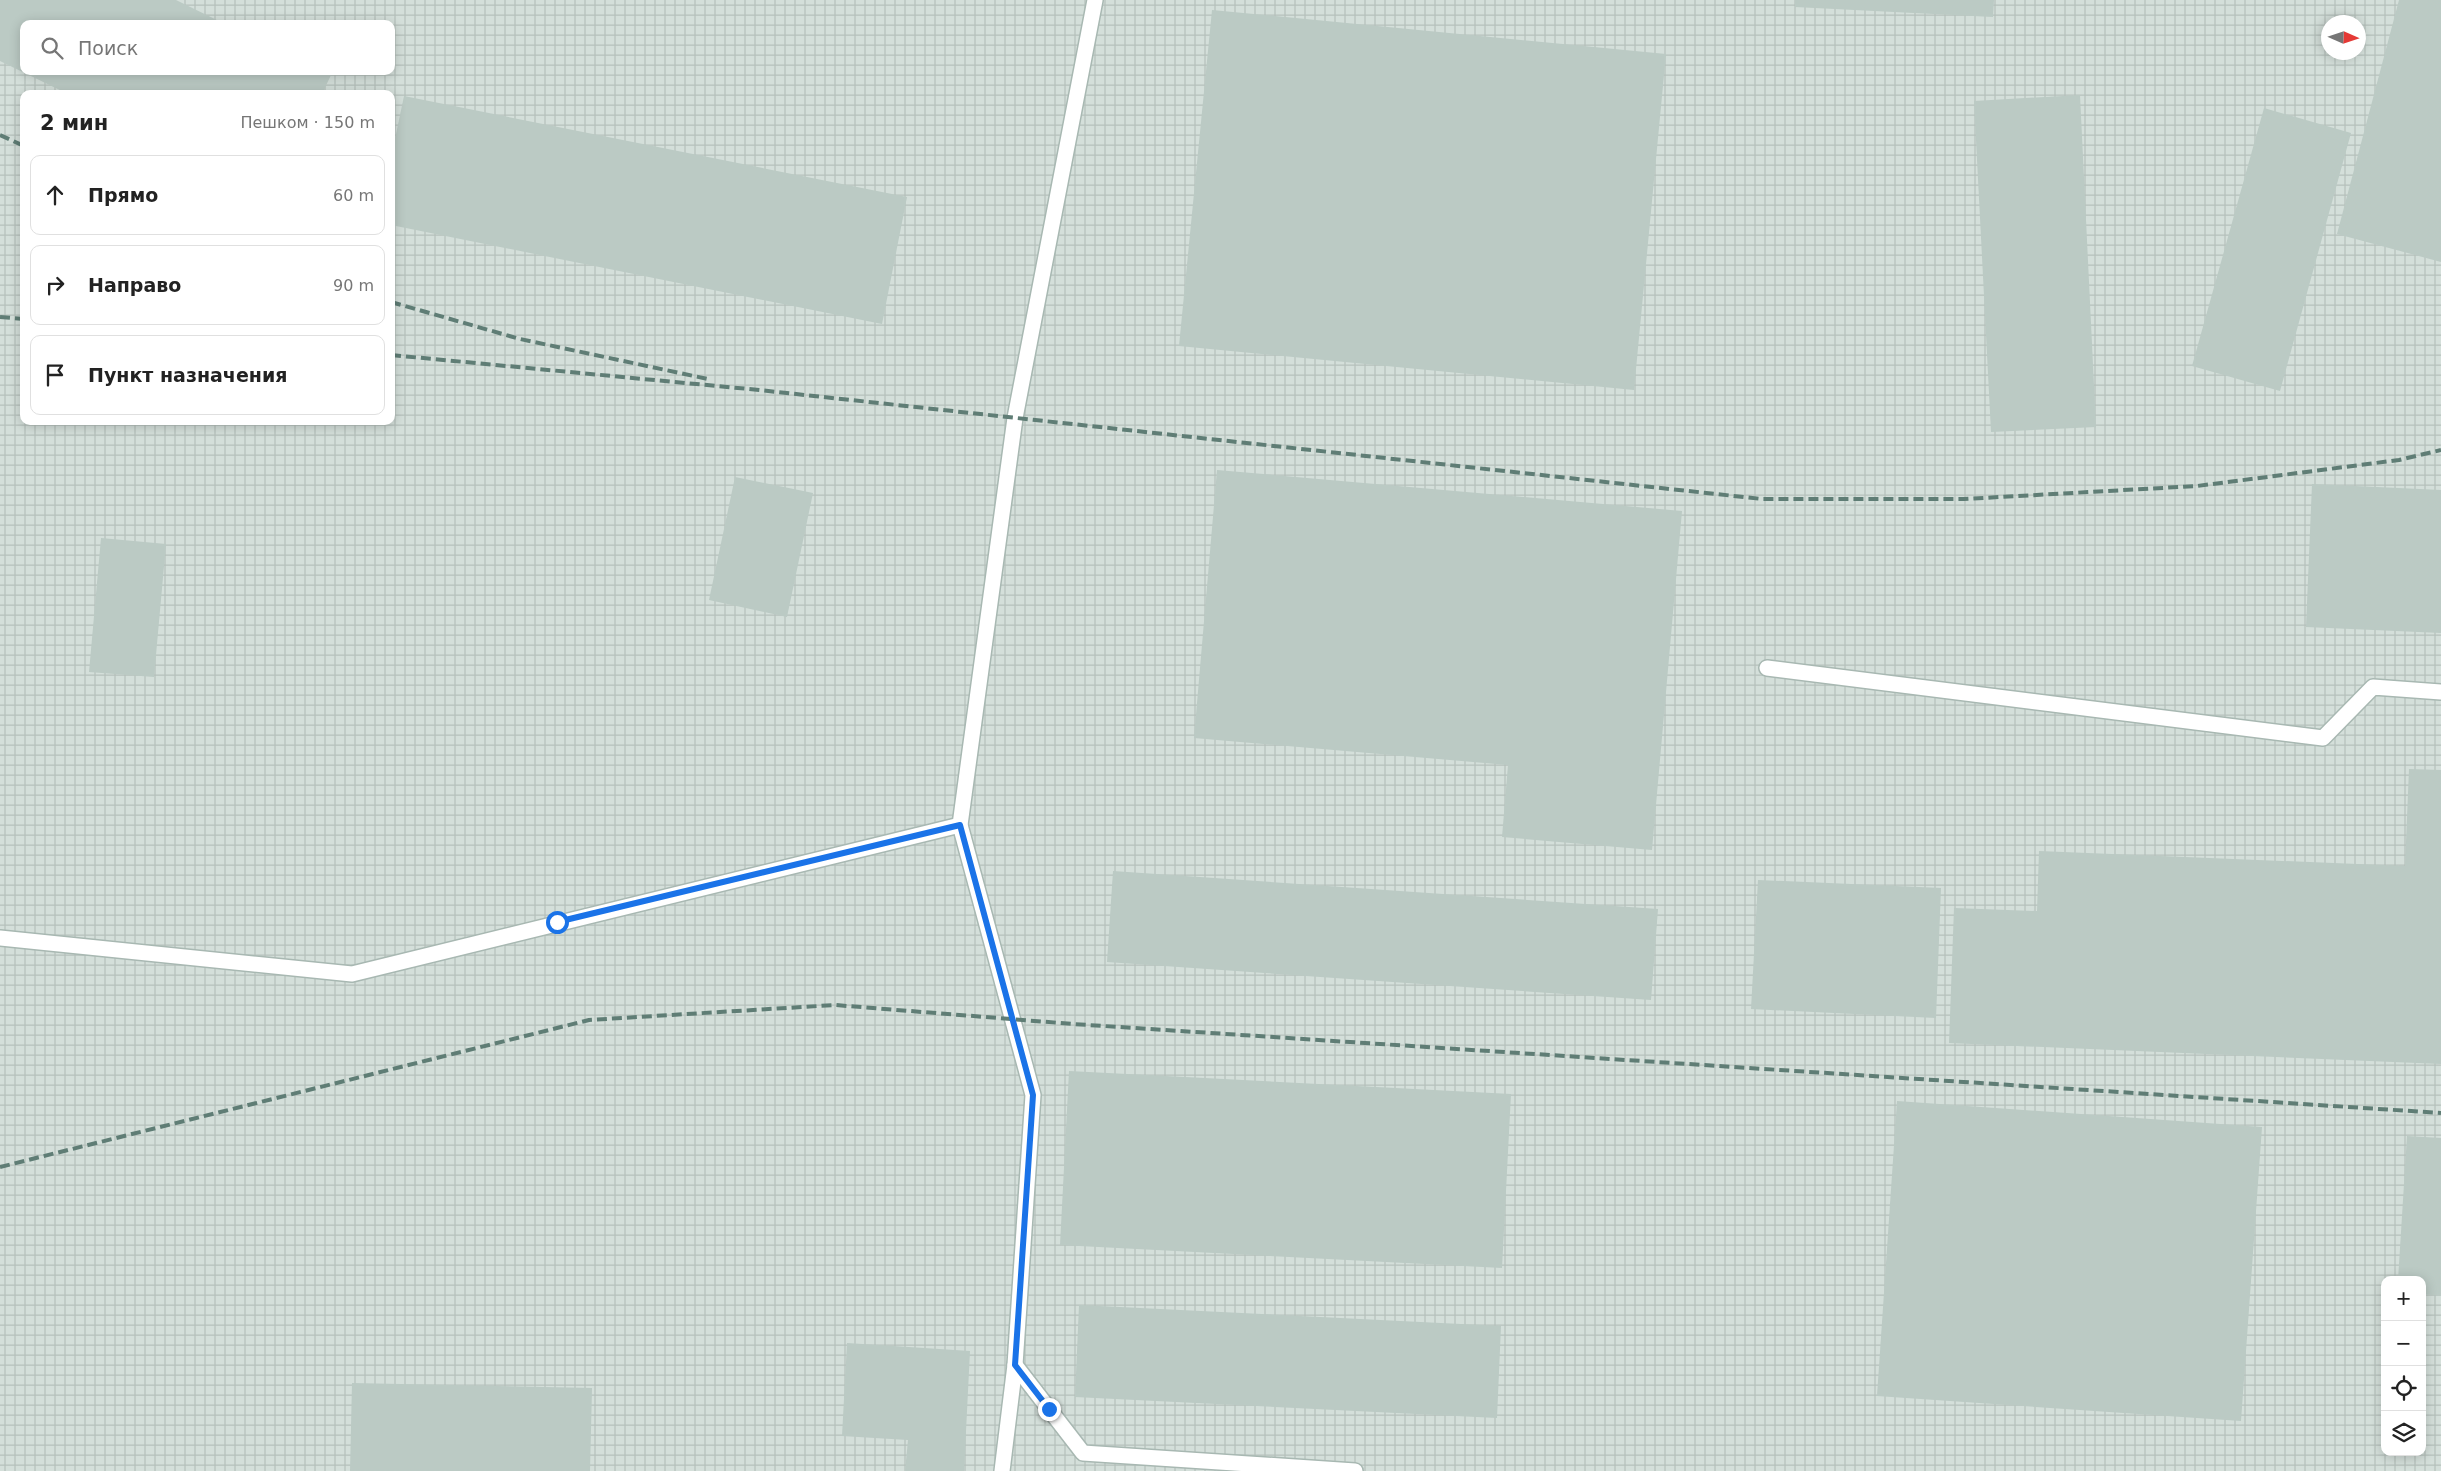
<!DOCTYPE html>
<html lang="ru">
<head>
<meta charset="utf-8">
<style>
	body { margin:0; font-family:"DejaVu Sans",sans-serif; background:#f6f6f6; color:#222 }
	.controls { position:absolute; right:15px; bottom:15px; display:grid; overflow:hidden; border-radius:10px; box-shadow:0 2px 12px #0003 }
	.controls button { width:45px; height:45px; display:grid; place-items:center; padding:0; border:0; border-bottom:1px solid #e0e0e0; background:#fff; color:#222; font:25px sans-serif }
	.compass { position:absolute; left:2321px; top:15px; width:45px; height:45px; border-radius:50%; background:#fff; box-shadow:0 2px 12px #0003; rotate:93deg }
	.stop { position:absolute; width:15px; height:15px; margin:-11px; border:4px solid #1a73e8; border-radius:50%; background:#fff }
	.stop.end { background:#1a73e8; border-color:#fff; box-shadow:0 1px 5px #0008 }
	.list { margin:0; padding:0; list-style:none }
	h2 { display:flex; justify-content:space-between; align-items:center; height:65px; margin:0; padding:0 20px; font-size:21px }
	h2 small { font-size:16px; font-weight:400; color:#767676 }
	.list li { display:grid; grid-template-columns:32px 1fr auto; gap:15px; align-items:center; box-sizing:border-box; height:80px; margin:0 10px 10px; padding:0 10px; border:1px solid #e0e0e0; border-radius:10px }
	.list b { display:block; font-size:19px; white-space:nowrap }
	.list em { font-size:16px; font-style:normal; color:#767676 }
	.icon { flex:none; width:28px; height:28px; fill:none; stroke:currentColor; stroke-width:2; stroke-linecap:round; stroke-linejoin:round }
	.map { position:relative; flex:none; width:2441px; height:1471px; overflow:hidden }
	.search { position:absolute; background:#fff; box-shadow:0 2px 12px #0003; left:20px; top:20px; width:375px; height:55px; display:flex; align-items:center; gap:12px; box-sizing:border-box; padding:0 18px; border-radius:10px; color:#767676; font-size:19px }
	.panel { position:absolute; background:#fff; box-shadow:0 2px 12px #0003; left:20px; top:90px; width:375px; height:335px; border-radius:10px }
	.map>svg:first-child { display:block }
	.industrial { fill:url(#industrial-grid); fill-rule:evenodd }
	.building { fill:#bbcac4 }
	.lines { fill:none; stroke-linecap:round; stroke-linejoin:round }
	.minor-casing { stroke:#a8b8b2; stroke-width:18 }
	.minor { stroke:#fff; stroke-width:15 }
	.rail { stroke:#5f7d75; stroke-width:4; stroke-dasharray:10 5; stroke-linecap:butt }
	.route { stroke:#1a73e8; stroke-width:6 }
</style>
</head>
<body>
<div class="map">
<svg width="2441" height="1471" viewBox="0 0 2441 1471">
	<defs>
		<pattern id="industrial-grid" width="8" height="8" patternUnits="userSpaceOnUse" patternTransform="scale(1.25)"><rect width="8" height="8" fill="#d4dfda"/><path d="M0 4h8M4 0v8" fill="none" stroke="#b6c1bc"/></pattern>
	</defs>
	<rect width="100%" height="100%" fill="#e6efeb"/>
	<path class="industrial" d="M0 0H2441V1471H0ZM2328 22H2358V52H2328ZM24 24H391V71H24ZM24 94H391V421H24ZM2385 1280H2422V1452H2385Z"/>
	<g class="building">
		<path d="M0 0H176L225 24H24V71H322L331 75 322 94H68L0 61Z"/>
		<path d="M1795 0H1994L1993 17 1795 7Z"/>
		<path d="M2399 0H2441V262L2337 234Z"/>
		<path d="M1212 10 1666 54 1634 390 1179 346Z"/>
		<path d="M2080 95 2096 427 1991 432 1974 101Z"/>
		<path d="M404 96 907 197 882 324 391 225V158Z"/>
		<path d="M2264 108 2351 133 2280 391 2192 366Z"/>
		<path d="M1217 470 1682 511 1652 850 1502 837 1508 765 1194 738Z"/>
		<path d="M735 477 813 493 787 617 709 600Z"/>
		<path d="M2312 484 2441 490V633L2306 627Z"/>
		<path d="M101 538 166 544 154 677 89 672Z"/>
		<path d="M2409 769 2441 770V1064L1949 1043 1954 908 2037 911 2039 851 2405 866Z"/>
		<path d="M1113 871 1658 909 1651 1000 1107 962Z"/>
		<path d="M1758 880 1941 888 1936 1018 1751 1009Z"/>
		<path d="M1069 1071 1511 1094 1502 1268 1060 1245Z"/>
		<path d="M1897 1101 2262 1127 2241 1421 1877 1396Z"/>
		<path d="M2407 1136 2441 1138V1296L2422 1294V1280H2398Z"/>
		<path d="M1079 1305 1501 1326 1497 1418 1075 1397Z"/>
		<path d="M847 1343 970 1351 964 1471H905L908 1440 842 1436Z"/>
		<path d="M352 1383 592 1388 590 1471H350Z"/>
	</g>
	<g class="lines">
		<g class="minor-casing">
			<g id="minor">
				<path d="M1767 668 2323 738 2373 687 2441 692"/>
				<path d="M0 938 352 974 960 825"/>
				<path d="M1015 1365 1083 1453 1355 1471"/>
				<path d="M1002 1471 1015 1365 1033 1095 960 825 1015 418 1095 0"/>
			</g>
		</g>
		<use href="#minor" class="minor"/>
		<g class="rail">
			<path d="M0 135 24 146"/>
			<path d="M391 302 520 339 708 379"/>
			<path d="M0 317 24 319"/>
			<path d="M391 355 759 390 1762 499H1964L2197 486 2399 460 2441 450"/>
			<path d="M0 1167 589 1020 835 1005 1073 1024 2441 1113"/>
		</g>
	</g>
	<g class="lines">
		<path class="route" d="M557 922 960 825 1033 1095 1015 1365 1049 1409"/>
	</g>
</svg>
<div class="controls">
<button>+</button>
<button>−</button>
<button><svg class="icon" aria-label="locate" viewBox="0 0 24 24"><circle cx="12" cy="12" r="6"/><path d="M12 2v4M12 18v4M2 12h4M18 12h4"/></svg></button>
<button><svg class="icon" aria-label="layers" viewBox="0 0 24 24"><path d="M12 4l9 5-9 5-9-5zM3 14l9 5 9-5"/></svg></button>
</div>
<svg class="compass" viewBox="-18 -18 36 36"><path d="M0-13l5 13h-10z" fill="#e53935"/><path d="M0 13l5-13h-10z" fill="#767676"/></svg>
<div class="stop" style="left:557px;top:922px"></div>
<div class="stop end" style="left:1049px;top:1409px"></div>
<div class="search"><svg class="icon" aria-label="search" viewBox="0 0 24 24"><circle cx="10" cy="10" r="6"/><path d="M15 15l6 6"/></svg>Поиск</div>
<section class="panel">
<h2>2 мин<small>Пешком · 150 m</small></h2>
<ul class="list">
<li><svg class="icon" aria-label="ahead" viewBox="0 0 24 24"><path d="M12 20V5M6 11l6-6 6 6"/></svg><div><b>Прямо</b></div><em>60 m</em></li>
<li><svg class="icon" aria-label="right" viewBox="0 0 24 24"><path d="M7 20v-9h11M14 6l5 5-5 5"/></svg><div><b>Направо</b></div><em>90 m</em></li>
<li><svg class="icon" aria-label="arrive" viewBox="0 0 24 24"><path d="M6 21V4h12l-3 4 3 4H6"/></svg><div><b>Пункт назначения</b></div></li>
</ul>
</section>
</div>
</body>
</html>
